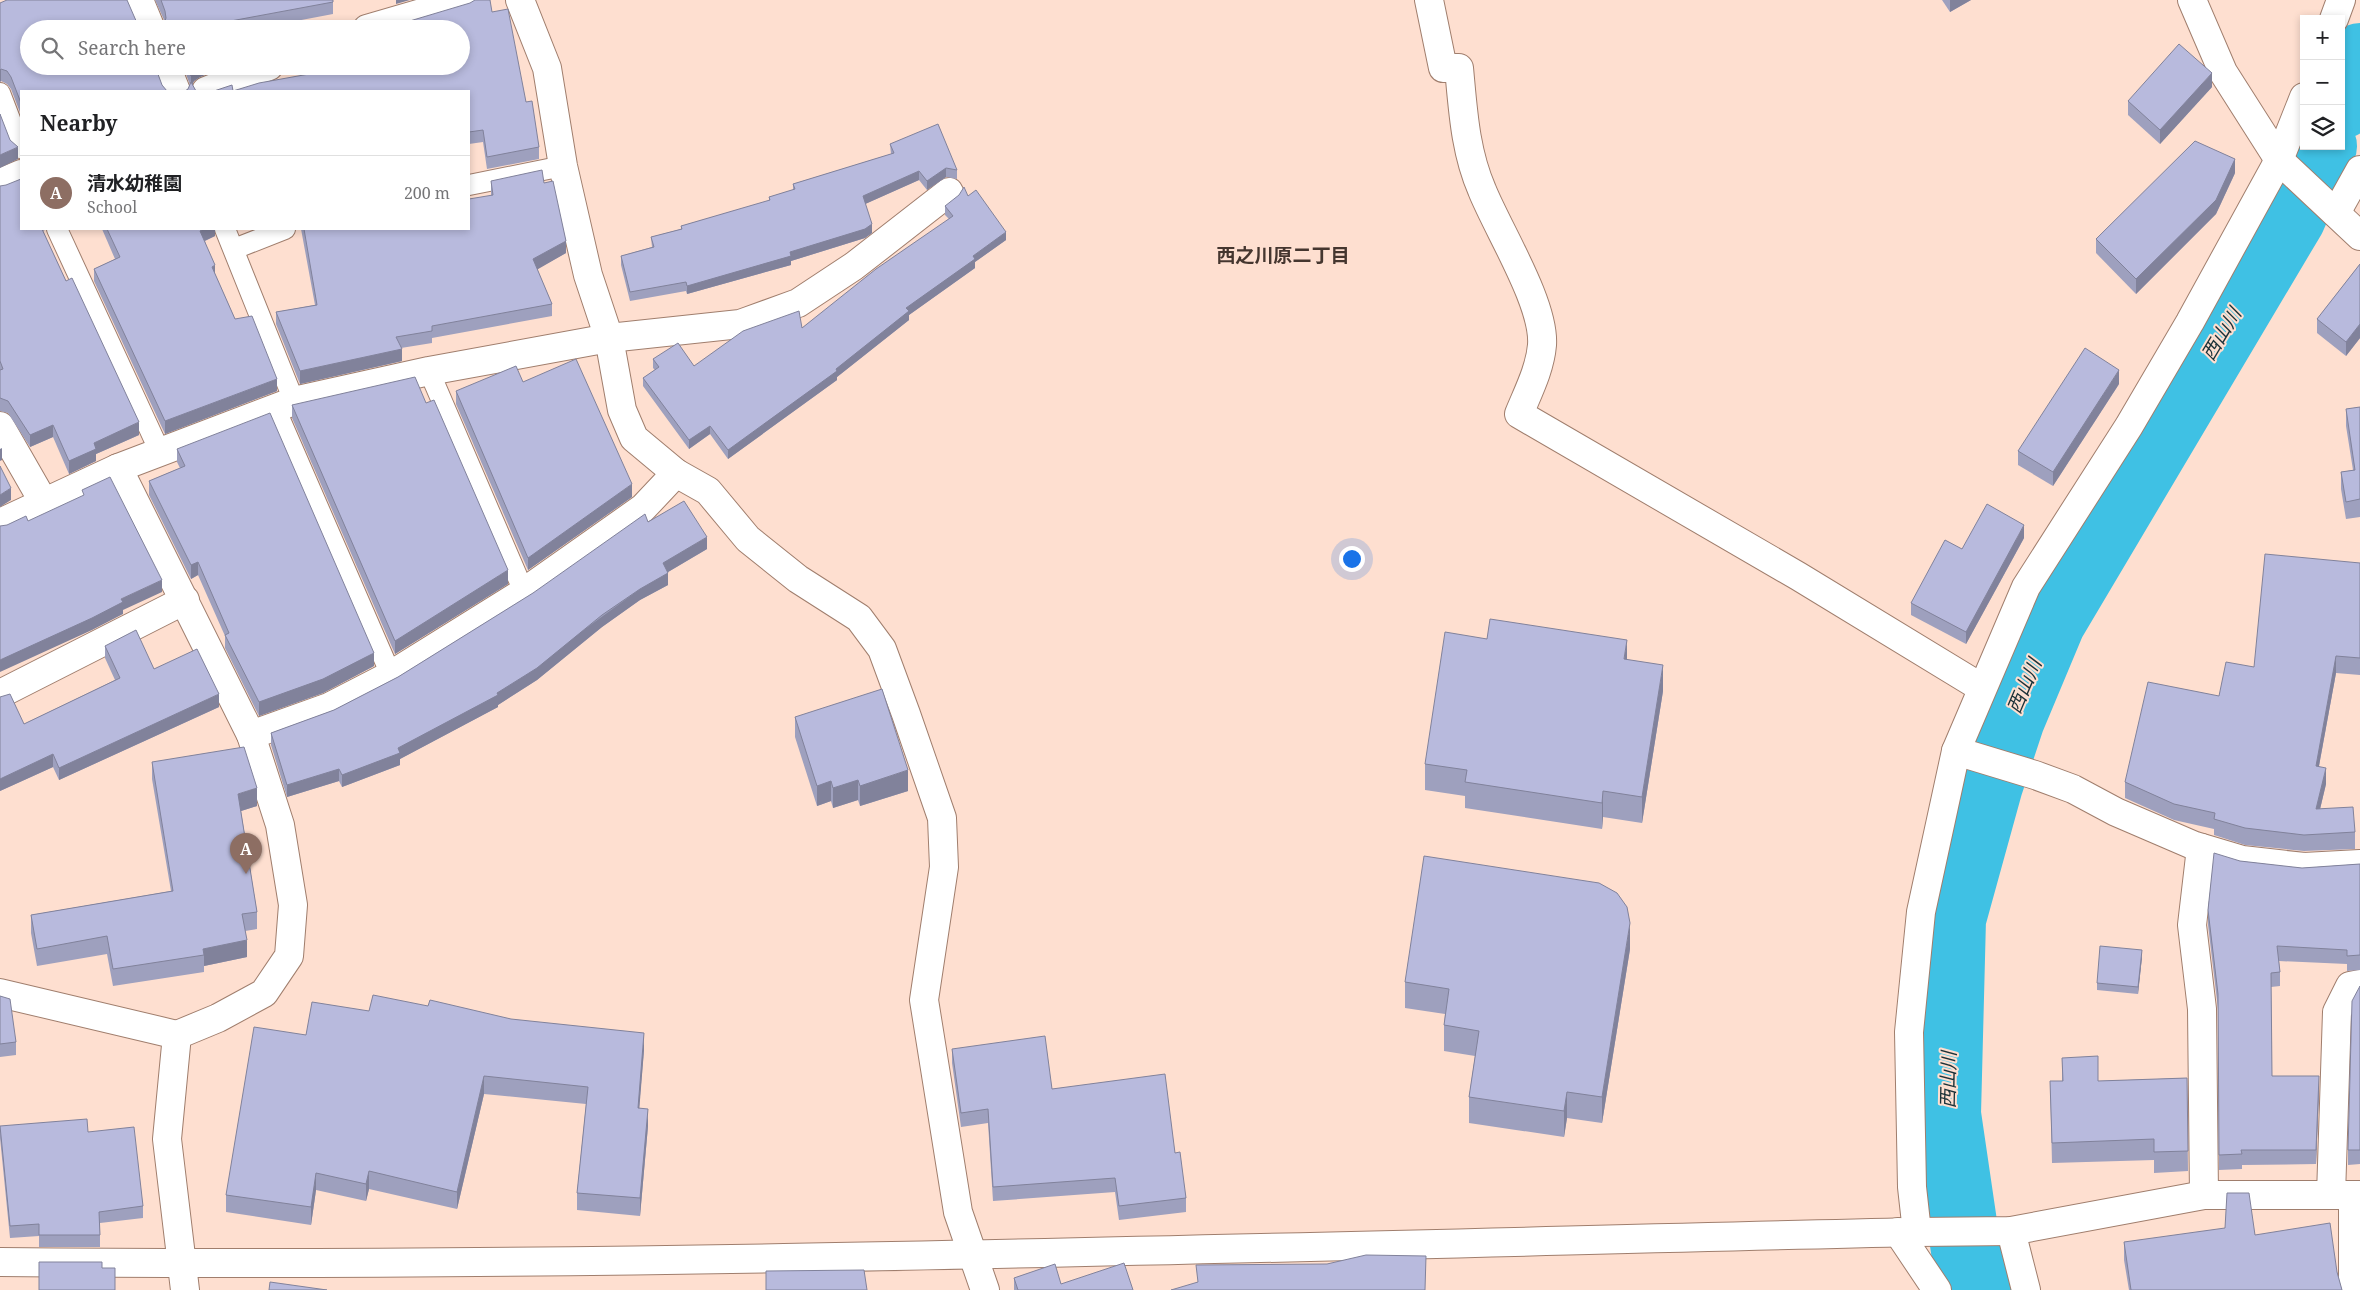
<!DOCTYPE html>
<html lang="en">
<head>
<meta charset="utf-8">
<style>
	body { margin:0; font-family:"Noto Serif","Noto Sans JP",serif; background:#f6f6f6; color:#202124 }
	.controls { position:absolute; right:15px; top:15px; display:grid; overflow:hidden; border-radius:0px; box-shadow:0 2px 8px #0003 }
	.controls button { width:45px; height:45px; display:grid; place-items:center; padding:0; border:0; border-bottom:1px solid #e0e0e0; background:#fff; color:#202124; font:25px sans-serif }
	.you { position:absolute; left:1351px; top:558px; width:18px; height:18px; margin:-12px; border:4px solid #fff; border-radius:50%; background:#1a73e8; box-shadow:0 0 0 8px #1a73e833 }
	.badge { display:grid; place-items:center; width:32px; height:32px; border-radius:50%; background:#215e94; color:#fff; font-size:16px; font-weight:700 }
	.pin { position:absolute; translate:-50% -41px; filter:drop-shadow(0 1px 2px #0008) }
	.pin::after { content:''; position:absolute; top:26px; width:18px; height:15px; background:inherit; clip-path:polygon(0 0,100% 0,50% 100%) }
	.list { margin:0; padding:0; list-style:none }
	h2 { display:flex; justify-content:space-between; align-items:center; height:65px; margin:0; padding:0 20px; font-size:21px }
	h2 small { font-size:16px; font-weight:400; color:#757577 }
	.list li { display:grid; grid-template-columns:32px 1fr auto; gap:15px; align-items:center; box-sizing:border-box; height:75px; padding:0 20px; border-top:1px solid #e0e0e0 }
	.list b { display:block; font-size:19px; white-space:nowrap }
	.list p { margin:0; font-size:16px; white-space:nowrap; color:#757577 }
	.list em { font-size:16px; font-style:normal; color:#757577 }
	.icon { flex:none; width:28px; height:28px; fill:none; stroke:currentColor; stroke-width:2; stroke-linecap:round; stroke-linejoin:round }
	.map { position:relative; flex:none; width:2360px; height:1290px; overflow:hidden }
	.search { position:absolute; background:#fff; box-shadow:0 2px 8px #0003; left:20px; top:20px; width:450px; height:55px; display:flex; align-items:center; gap:12px; box-sizing:border-box; padding:0 18px; border-radius:28px; color:#757577; font-size:19px }
	.panel { position:absolute; background:#fff; box-shadow:0 2px 8px #0003; left:20px; top:90px; width:450px; height:140px; border-radius:0px }
	.map>svg:first-child { display:block }
	.lines { fill:none; stroke-linecap:round; stroke-linejoin:round }
	.river { stroke:#3fc1e4; stroke-width:70 }
	.lane-casing { stroke:#a07e6d; stroke-width:22 }
	.street-casing { stroke:#a07e6d; stroke-width:30 }
	.secondary-casing { stroke:#a07e6d; stroke-width:30 }
	.lane { stroke:#fff; stroke-width:20 }
	.street { stroke:#fff; stroke-width:28 }
	.secondary { stroke:#fff; stroke-width:28 }
	.wall { fill:#9ea0be }
	.shaded-wall { fill:#81829b }
	.building { fill:#b8badd; stroke:#81829b }
	.labels { text-anchor:middle; dominant-baseline:central; stroke-width:4; stroke-linejoin:round; paint-order:stroke }
	.neighbourhood-label { font-size:19px; font-weight:bold; fill:#45362f; stroke:#fedfd0 }
	.water-label { font-size:19px; font-style:italic; fill:#1b3138; stroke:#fedfd0 }
</style>
</head>
<body>
<div class="map">
<svg width="2360" height="1290" viewBox="0 0 2360 1290">
	<rect width="100%" height="100%" fill="#fedfd0"/>
	<g class="lines">
		<g class="river">
			<path d="M2341 104 2360 58"/>
			<path d="M1977 1290 1968 1264 1946 1114 1951 919 1988 785 2010 719 2051 621 2291 217 2322 146"/>
		</g>
		<g class="lane-casing">
			<g id="lane">
				<path d="M0 93 21 148"/>
				<path d="M469 185 563 166"/>
				<path d="M57 229 160 452"/>
				<path d="M225 229 294 401"/>
				<path d="M234 249 285 229"/>
				<path d="M429 371 524 592"/>
				<path d="M275 408 391 675"/>
			</g>
		</g>
		<g class="street-casing">
			<g id="street">
				<path d="M139 0 151 29"/>
				<path d="M520 0 547 68 563 166 588 275 609 338 622 410 634 438 676 473 708 491 748 539 798 579 859 618 882 649 906 714 942 818 944 867 924 1000 958 1212 985 1290"/>
				<path d="M1429 0 1443 68H1459C1463 110 1465 151 1482 190 1498 230 1545 304 1542 345 1540 369 1528 392 1519 414L1798 576 1982 688"/>
				<path d="M2192 0 2223 72 2279 160 2360 236"/>
				<path d="M2334 19 2341 0"/>
				<path d="M367 29 466 0"/>
				<path d="M166 66 176 91"/>
				<path d="M206 91 269 66"/>
				<path d="M0 183 21 174"/>
				<path d="M2336 213 2360 170"/>
				<path d="M0 426 43 501"/>
				<path d="M118 468 251 735 280 825 293 905 289 956 264 993 218 1018 177 1035 167 1139 185 1290"/>
				<path d="M0 523 118 468 294 401 429 371 609 338 740 324 798 303 854 266 949 192"/>
				<path d="M0 694 185 600"/>
				<path d="M251 735 329 707 391 675 524 592 643 508 676 473"/>
				<path d="M1956 751 2035 775 2073 789 2116 812 2195 846 2242 860 2304 867 2360 864"/>
				<path d="M2201 848 2192 925 2202 1009 2204 1195"/>
				<path d="M0 993 177 1035"/>
				<path d="M2331 1195 2337 1012 2350 986 2360 984"/>
				<path d="M1898 1232 1937 1290"/>
				<path d="M1917 1232 1912 1187 1909 1032 1921 912 1956 751 2026 587 2129 426 2190 322 2279 160 2304 97"/>
				<path d="M2353 1290V1195"/>
			</g>
		</g>
		<g class="secondary-casing">
			<g id="secondary">
				<path d="M2011 1231 2026 1290"/>
				<path d="M0 1262C639 1268 1278 1247 1917 1232L2011 1231 2204 1195H2360"/>
			</g>
		</g>
		<use href="#lane" class="lane"/>
		<use href="#street" class="street"/>
		<use href="#secondary" class="secondary"/>
	</g>
	<g class="wall">
		<path d="M155 0H333V14L254 29H160L163 27 165 22Z"/>
		<path d="M1942 0H1971L1950 12Z"/>
		<path d="M0 3 137 23 21 91V115L11 89 7 84 1 81 0 82Z"/>
		<path d="M492 12 526 102 539 147V159L487 169 483 142 469 144V91L346 67V66H461Z"/>
		<path d="M183 66H226L200 77 194 81 188 89 190 85Z"/>
		<path d="M2212 87 2160 144 2128 115V101Z"/>
		<path d="M890 144 957 170V179L946 177 927 190 919 180 865 204 872 233 865 238 791 261V265L687 294 686 291 630 301 621 265V256L652 247 651 237 681 229V226L769 201V197L793 190V184L891 154Z"/>
		<path d="M2235 173 2216 214 2136 294 2096 253V239Z"/>
		<path d="M491 181 544 183 566 253 537 269 552 304V316L432 338V343L401 348 402 361 300 384 276 324V312L315 305 301 229H469L491 196Z"/>
		<path d="M0 186 45 230 43 231 66 281 139 435 96 454V461L69 474 53 437 30 447 8 413 0 411Z"/>
		<path d="M968 196 1006 240 975 262V268L909 315V320L837 377V380L728 459 710 434 689 449 643 386V378L655 370 653 368V359L694 366 802 328 949 219 945 215V206Z"/>
		<path d="M102 229H215V236L205 241 215 274 235 319 277 391 165 434 94 281V269L115 259Z"/>
		<path d="M2360 264V338L2346 356 2317 333V319Z"/>
		<path d="M2119 384 2053 486 2018 465V451Z"/>
		<path d="M456 391 632 497 528 570 456 404Z"/>
		<path d="M292 405 508 584 395 654 292 418Z"/>
		<path d="M2360 407V517L2346 519 2341 489V472L2353 470 2346 426V409Z"/>
		<path d="M177 449 374 666 323 693 259 716 225 648V636L198 575 191 579 149 495V481L180 468 177 462Z"/>
		<path d="M648 522 707 549 668 572V585L640 600 602 627 537 680 498 705V707L400 759V765L342 787 339 781 287 797 271 745V733L334 710 398 677Z"/>
		<path d="M2024 538 1966 644 1911 615V603L1962 549Z"/>
		<path d="M2360 563V675L2336 673 2319 766 2326 784 2320 809 2355 832V849L2304 851 2245 845 2214 835V829L2174 820 2125 798V782L2219 696 2254 667Z"/>
		<path d="M105 646 154 669 219 707 59 780 53 767 0 791V697L24 724 115 680 105 658Z"/>
		<path d="M1627 660 1663 691 1642 823 1603 817 1602 829 1465 808V796L1425 790V764Z"/>
		<path d="M795 717 908 791 860 806 858 800 833 808 831 801 817 806 795 737Z"/>
		<path d="M152 762 257 806 241 811 257 912V929L245 931 247 957 204 966V972L113 986 107 954 37 966 31 933V915L171 891 152 779Z"/>
		<path d="M2240 861 2302 868 2360 864V970L2347 971V964L2279 961 2280 972V986L2271 987 2272 1076 2319 1091 2316 1164 2242 1165V1169L2219 1170 2218 1009 2208 925V910Z"/>
		<path d="M1630 949 1602 1123 1567 1118 1564 1137 1469 1123V1097L1475 1056 1444 1051V1025L1445 1014 1405 1008V982Z"/>
		<path d="M2142 957 2138 994 2097 990V983Z"/>
		<path d="M2360 986V1164L2348 1165V1150Z"/>
		<path d="M0 996 16 1042V1055L0 1057Z"/>
		<path d="M369 1011 644 1050 639 1108 648 1126 640 1216 577 1210V1193L586 1104 484 1094 457 1209 369 1189 366 1201 316 1190 311 1225 226 1212V1195L306 1035Z"/>
		<path d="M952 1049 1052 1089 1175 1153 1186 1198V1212L1119 1220 1115 1192 993 1201 988 1123 961 1127 952 1063Z"/>
		<path d="M2062 1058 2098 1081 2187 1078 2188 1171 2154 1173V1160L2052 1163 2050 1081H2062Z"/>
		<path d="M0 1126 88 1132 143 1206V1218L100 1223V1247H39V1236L10 1238 0 1138Z"/>
		<path d="M2255 1235 2337 1272 2342 1290H2129L2124 1260V1242Z"/>
		<path d="M1014 1278 1061 1284 1133 1290H1014Z"/>
	</g>
	<g class="shaded-wall">
		<path d="M396 0H410L396 4Z"/>
		<path d="M1950 0H1971L1950 12Z"/>
		<path d="M197 66H226L200 77 194 81 191 88V76L194 69Z"/>
		<path d="M1 69V81L0 82V70Z"/>
		<path d="M2212 73V87L2160 144V130Z"/>
		<path d="M18 147V159L0 168V155Z"/>
		<path d="M2235 159V173L2216 214 2136 294V279Z"/>
		<path d="M946 168V177L927 190V181Z"/>
		<path d="M919 171V180L863 205V196Z"/>
		<path d="M872 224V233L865 238 791 261V265L687 294V286L790 252Z"/>
		<path d="M204 229H215V236L200 243V231Z"/>
		<path d="M1006 232V240L975 262V268L909 315V320L837 377V380L728 459V450L836 369 906 308 973 256Z"/>
		<path d="M566 241V253L533 272V259Z"/>
		<path d="M215 265V277L212 267Z"/>
		<path d="M2360 324V338L2346 356V342Z"/>
		<path d="M402 349V361L300 384V371Z"/>
		<path d="M2119 370V384L2053 486V472Z"/>
		<path d="M277 379V391L165 434V421Z"/>
		<path d="M139 422V435L96 454V461L69 474V461L94 443Z"/>
		<path d="M53 425V437L30 447V435Z"/>
		<path d="M710 426V434L689 449V440Z"/>
		<path d="M2 448V460L0 461V449Z"/>
		<path d="M632 484V497L528 570V558Z"/>
		<path d="M11 488V500L0 507V495Z"/>
		<path d="M2024 525V538L1966 644V632Z"/>
		<path d="M707 537V549L663 575V563Z"/>
		<path d="M198 562V575L191 579V565Z"/>
		<path d="M508 570V584L395 654V641Z"/>
		<path d="M668 573V585L640 600 602 627 537 680 498 705V707L400 759V765L342 787V775L398 748 497 693 640 589Z"/>
		<path d="M162 580V592L123 610V614L92 630 0 672V660L121 599Z"/>
		<path d="M1627 640V666L1624 659Z"/>
		<path d="M374 653V666L323 693 259 716V702Z"/>
		<path d="M2336 656V673L2316 782V766Z"/>
		<path d="M1663 665V691L1642 823V797Z"/>
		<path d="M219 694V707L59 780V768Z"/>
		<path d="M53 754V767L0 791V779Z"/>
		<path d="M2326 768V784L2316 826V809Z"/>
		<path d="M339 769V781L287 797V785Z"/>
		<path d="M908 770V791L860 806V786Z"/>
		<path d="M858 780V800L833 808V788Z"/>
		<path d="M831 781V801L817 806V786Z"/>
		<path d="M257 788V806L238 812V794Z"/>
		<path d="M1603 791V817L1602 829V803Z"/>
		<path d="M1630 923V949L1602 1123V1097Z"/>
		<path d="M247 940V957L204 966V955L203 949Z"/>
		<path d="M2142 950V957L2138 994V987Z"/>
		<path d="M644 1033V1050L638 1125V1108Z"/>
		<path d="M484 1076V1094L457 1209V1192Z"/>
		<path d="M2319 1076V1091L2316 1164V1150Z"/>
		<path d="M1567 1092V1118L1564 1137V1111Z"/>
		<path d="M648 1109V1126L640 1216V1198Z"/>
		<path d="M369 1171V1189L366 1201V1184Z"/>
		<path d="M316 1173V1190L311 1225V1207Z"/>
	</g>
	<g class="building">
		<path d="M7 0H127L137 23 141 29H29V66H155L162 85 167 91H21V103L11 77 7 71 1 69 0 70V3Z"/>
		<path d="M161 0H333V2L220 23 221 29H160L163 27 166 18 165 11Z"/>
		<path d="M475 0H490L492 12 508 9 526 102 532 101 539 147 487 157 483 130 469 132V91H233L259 83 348 67V66H461V29H383L470 3Z"/>
		<path d="M2179 44 2212 73 2160 130 2128 101Z"/>
		<path d="M187 66H197L194 69 191 76Z"/>
		<path d="M191 82 196 91H197H185L188 89Z"/>
		<path d="M232 85 233 91H214Z"/>
		<path d="M0 114 10 140 18 147 0 155Z"/>
		<path d="M938 124 957 170 946 168 927 181 919 171 863 196 872 224 865 229 790 252 791 256 687 286 686 282 630 292 621 256 654 247 651 237 682 229 681 226 770 200 769 197 795 189 793 184 894 153 890 144Z"/>
		<path d="M2195 141 2235 159 2216 200 2136 279 2096 239Z"/>
		<path d="M542 170 544 183 553 181 566 241 533 259 552 304 432 326V331L396 337 402 349 300 371 276 312 317 305 304 229H469V199L493 195 491 181Z"/>
		<path d="M21 179V229H42L66 281 72 278 139 422 94 443 96 449 69 461 53 425 30 435 8 401 0 398V370L3 369 0 361V186L6 185Z"/>
		<path d="M964 187 968 196 976 190 1006 232 973 256 975 259 906 308 909 311 836 369 837 371 728 450 710 426 689 440 643 378 659 367 653 359 678 343 694 366 743 331 799 311 802 328 876 269 953 216 945 206 959 195Z"/>
		<path d="M107 229H204L200 231 215 265 212 267 235 319 252 316 277 379 165 421 94 269 120 257Z"/>
		<path d="M2360 264V324L2346 342 2317 319Z"/>
		<path d="M2085 348 2119 370 2053 472 2018 451Z"/>
		<path d="M576 359 632 484 528 558 456 391 516 366 523 382Z"/>
		<path d="M415 377 426 403 434 400 508 570 395 641 292 405Z"/>
		<path d="M2360 407V499L2346 502 2341 472 2355 470 2346 409Z"/>
		<path d="M270 413 374 653 323 679 259 702 225 635 229 633 198 562 191 565 149 481 185 466 177 449Z"/>
		<path d="M0 466 11 488 0 495Z"/>
		<path d="M110 477 162 580 121 599 123 602 92 618 0 660V526L7 525 26 516 28 521 84 495 82 490Z"/>
		<path d="M684 501 707 537 663 563 668 573 640 589 602 615 537 668 497 693 498 695 398 748 400 753 342 775 339 769 287 785 271 733 334 710 398 677 533 593 645 514 648 522Z"/>
		<path d="M1987 504 2024 525 1966 632 1911 603 1945 540 1962 549Z"/>
		<path d="M2265 554 2360 563V658L2336 656 2316 766 2326 768 2316 809 2353 807 2355 832 2304 835 2245 828 2214 819 2215 813 2174 804 2125 782 2148 682 2219 696 2226 662 2254 667Z"/>
		<path d="M1490 619 1627 640 1624 659 1663 665 1642 797 1603 791 1602 803 1465 782 1467 770 1425 764 1445 632 1487 639Z"/>
		<path d="M136 630 154 669 197 649 219 694 59 768 53 754 0 779V697L10 694 24 724 120 678 105 646Z"/>
		<path d="M882 689 908 770 860 786 858 780 833 788 831 781 817 786 795 717Z"/>
		<path d="M244 747 257 788 238 794 257 912 242 914 247 940 203 949 204 955 113 969 107 936 37 949 31 915 173 891 152 762Z"/>
		<path d="M2214 853 2240 861 2302 868 2360 864V955L2347 956V950L2277 946 2280 972 2271 973 2272 1076H2319L2316 1150H2241L2242 1154 2219 1155 2218 994 2208 910Z"/>
		<path d="M1424 856 1599 883 1617 893 1627 907 1630 923 1602 1097 1567 1092 1564 1111 1469 1097 1479 1031 1444 1025 1449 989 1405 982Z"/>
		<path d="M2100 946 2142 950 2138 987 2097 983Z"/>
		<path d="M2360 986V1150H2348L2352 1001Z"/>
		<path d="M373 995 428 1006 430 1000 511 1019 644 1033 638 1108 648 1109 640 1198 577 1193 588 1087 484 1076 457 1192 369 1171 366 1184 316 1173 311 1207 226 1195 254 1027 306 1035 312 1002 369 1011Z"/>
		<path d="M0 996 10 999 16 1042 0 1044Z"/>
		<path d="M1045 1036 1052 1089 1165 1074 1175 1153 1180 1152 1186 1198 1119 1206 1115 1178 993 1187 988 1109 961 1113 952 1049Z"/>
		<path d="M2098 1056V1081L2187 1078 2188 1151 2154 1152V1139L2052 1143 2050 1081H2063L2062 1058Z"/>
		<path d="M87 1119 88 1132 134 1127 143 1206 99 1212 100 1235H39V1224L10 1226 0 1126Z"/>
		<path d="M2227 1193H2249L2255 1235 2330 1223 2337 1272 2342 1290H2131L2124 1242 2225 1228Z"/>
		<path d="M1366 1255 1426 1256 1425 1290H1171L1198 1282 1196 1265 1327 1264Z"/>
		<path d="M39 1262H102V1268H115V1290H39Z"/>
		<path d="M1124 1263 1133 1290H1018L1014 1278 1055 1264 1061 1284Z"/>
		<path d="M864 1270 867 1290H766V1271Z"/>
		<path d="M270 1282 327 1290H269Z"/>
	</g>
	<g class="labels">
		<g class="neighbourhood-label">
			<text x="1283" y="255">西之川原二丁目</text>
		</g>
		<g class="water-label">
			<text transform="translate(2221 334) rotate(-59)">西山川</text>
			<text transform="translate(2024 686) rotate(-67)">西山川</text>
			<text transform="translate(1948 1080) rotate(-89)">西山川</text>
		</g>
	</g>
</svg>
<div class="controls">
<button>+</button>
<button>−</button>
<button><svg class="icon" aria-label="layers" viewBox="0 0 24 24"><path d="M12 4l9 5-9 5-9-5zM3 14l9 5 9-5"/></svg></button>
</div>
<div class="you"></div>
<div class="pin badge" style="left:246px;top:874px;background:#8d6e63">A</div>
<div class="search"><svg class="icon" aria-label="search" viewBox="0 0 24 24"><circle cx="10" cy="10" r="6"/><path d="M15 15l6 6"/></svg>Search here</div>
<section class="panel">
<h2>Nearby<small></small></h2>
<ul class="list">
<li><span class="badge" style="background:#8d6e63">A</span><div><b>清水幼稚園</b><p>School</p></div><em>200 m</em></li>
</ul>
</section>
</div>
</body>
</html>
